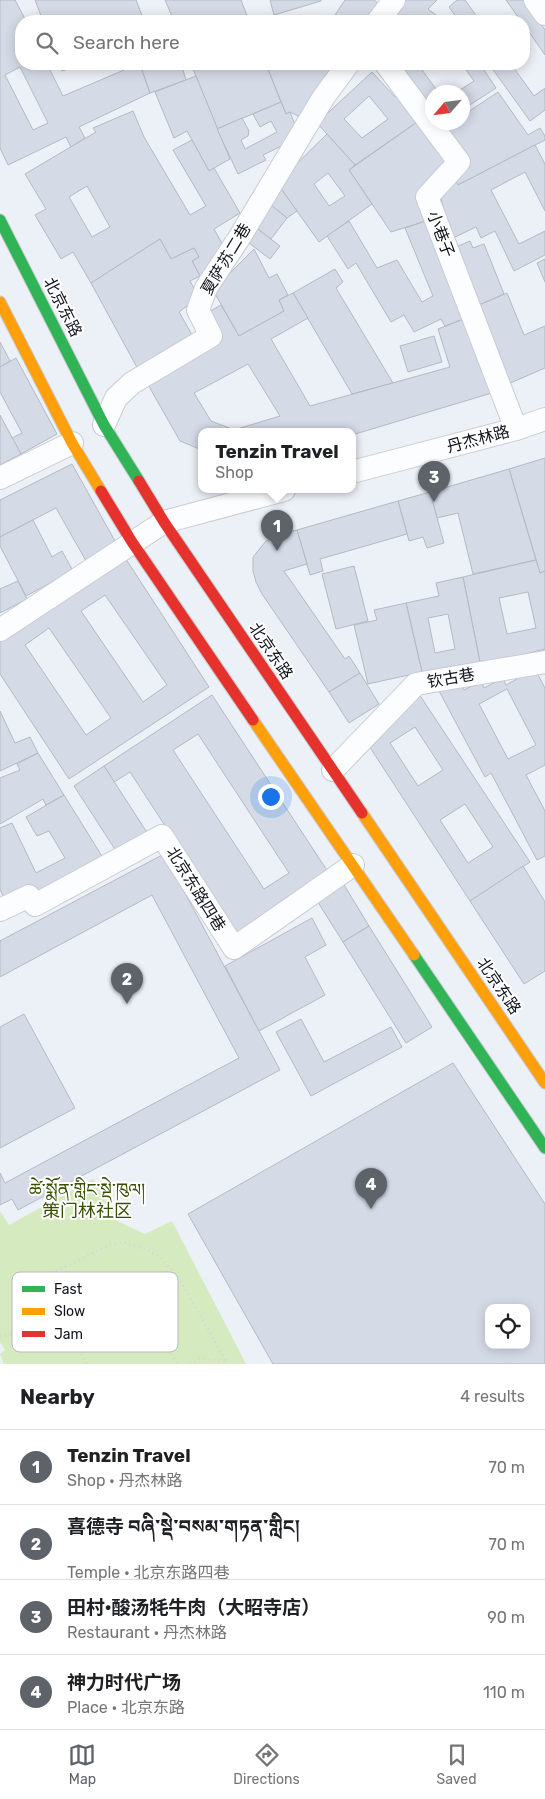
<!DOCTYPE html>
<html lang="en">
<head>
<meta charset="utf-8">
<style>
	body { margin:0; font-family:Rubik,"Noto Sans SC","Noto Serif Tibetan",sans-serif; background:#f2f2f2; color:#202124 }
	.controls { position:absolute; right:15px; bottom:15px; display:grid; overflow:hidden; border-radius:10px; box-shadow:0 2px 12px #0003 }
	.controls button { width:45px; height:45px; display:grid; place-items:center; padding:0; border:0; border-bottom:1px solid #e0e0e0; background:#fff; color:#202124; font:25px sans-serif }
	.compass { position:absolute; left:425px; top:85px; width:45px; height:45px; border-radius:50%; background:#fff; box-shadow:0 2px 12px #0003; rotate:242deg }
	.you { position:absolute; left:270px; top:796px; width:18px; height:18px; margin:-12px; border:4px solid #fff; border-radius:50%; background:#1a73e8; box-shadow:0 0 0 8px #1a73e833 }
	.badge { display:grid; place-items:center; width:32px; height:32px; border-radius:50%; background:#5e6269; color:#fff; font-size:16px; font-weight:700 }
	.pin { position:absolute; translate:-50% -41px; filter:drop-shadow(0 1px 2px #0008) }
	.pin::after { content:''; position:absolute; top:26px; width:18px; height:15px; background:inherit; clip-path:polygon(0 0,100% 0,50% 100%) }
	.popup { position:absolute; left:198px; top:428px; width:158px; height:65px; box-sizing:border-box; display:grid; place-content:center; border-radius:10px; background:#fff; filter:drop-shadow(0 1px 4px #0005); font-size:16px; white-space:nowrap; color:#757577 }
	.popup b { font-size:19px; color:#202124 }
	.popup::after { content:''; position:absolute; left:50%; top:100%; margin-left:-10px; border:10px solid transparent; border-top-color:#fff }
	.list { margin:0; padding:0; list-style:none }
	h2 { display:flex; justify-content:space-between; align-items:center; height:65px; margin:0; padding:0 20px; font-size:21px }
	h2 small { font-size:16px; font-weight:400; color:#757577 }
	.list li { display:grid; grid-template-columns:32px 1fr auto; gap:15px; align-items:center; box-sizing:border-box; height:75px; padding:0 20px; border-top:1px solid #e0e0e0 }
	.list b { display:block; font-size:19px; white-space:nowrap }
	.list p { margin:0; font-size:16px; white-space:nowrap; color:#757577 }
	.list em { font-size:16px; font-style:normal; color:#757577 }
	.icon { flex:none; width:28px; height:28px; fill:none; stroke:currentColor; stroke-width:2; stroke-linecap:round; stroke-linejoin:round }
	.map { position:relative; flex:none; width:545px; height:1364px; overflow:hidden }
	.search { position:absolute; background:#fff; box-shadow:0 2px 12px #0003; left:15px; right:15px; top:15px; height:55px; display:flex; align-items:center; gap:12px; box-sizing:border-box; padding:0 18px; border-radius:20px; color:#757577; font-size:19px }
	.sheet { height:365px; background:#fff }
	nav { display:flex; justify-content:space-around; align-items:center; box-sizing:border-box; height:70px; border-top:1px solid #e0e0e0; background:#fff; font-size:14px; color:#757577 }
	nav a { display:grid; justify-items:center; gap:2px }
	nav .on { color:#5e6269 }
	.map>svg:first-child { display:block }
	.green { fill:#d6eabf }
	.building { fill:#d4dbe7; stroke:#b5b9c0; fill-rule:evenodd }
	.lines { fill:none; stroke-linecap:round; stroke-linejoin:round }
	.street-casing { stroke:#c7cbd2; stroke-width:24 }
	.fast-casing { stroke:#c7cbd2; stroke-width:13 }
	.slow-casing { stroke:#c7cbd2; stroke-width:13 }
	.jam-casing { stroke:#c7cbd2; stroke-width:13 }
	.path { stroke:#d4d6d8; stroke-width:3; stroke-dasharray:1 4; stroke-linecap:butt }
	.street { stroke:#fcfdfe; stroke-width:22 }
	.fast { stroke:#30b455; stroke-width:11 }
	.slow { stroke:#ff9f0a; stroke-width:11 }
	.jam { stroke:#e5322d; stroke-width:11 }
	.labels { text-anchor:middle; dominant-baseline:central; stroke-width:4; stroke-linejoin:round; paint-order:stroke }
	.street-label { font-size:16px; fill:#11161d; stroke:#fff }
	.neighbourhood-label { font-size:18px; fill:#384e00; stroke:#fff }
	.key { fill:#fff; stroke:#b8b9bb; stroke-width:1 }
	.key-label { font-size:14px; fill:#11161d }
</style>
</head>
<body>
<div class="map">
<svg width="545" height="1364" viewBox="0 0 545 1364">
	<rect width="100%" height="100%" fill="#ecf0f7"/>
	<path class="green" d="M93 1179 117 1221 145 1234 172 1221 246 1364H4L0 1354 5 1350 0 1342V1211L9 1225Z"/>
	<g class="building">
		<path d="M0 0H15L26 21H21V64H47L63 96 138 64H140L150 93 79 127 85 138 71 147 66 137 8 165 0 148ZM20 67 48 123 33 130 5 75Z"/>
		<path d="M35 0H136L144 21H43Z"/>
		<path d="M165 0H241L249 21H174Z"/>
		<path d="M270 0H321V1L274 15Z"/>
		<path d="M345 0H374L378 3 366 21H331Z"/>
		<path d="M402 0H437L428 9 437 16 432 21H400L391 12Z"/>
		<path d="M457 0H465L480 21H459L449 7Z"/>
		<path d="M506 0H524L545 30V55L524 25V21H521Z"/>
		<path d="M59 64H82L62 71Z"/>
		<path d="M140 64H181L186 80 150 93Z"/>
		<path d="M191 64H266L281 102 217 129Z"/>
		<path d="M266 64H297L298 67 301 64H337L300 117 290 112 286 114Z"/>
		<path d="M394 64H416L420 67 438 92H432V114Z"/>
		<path d="M462 64H480L496 88 462 110V92H457L474 81Z"/>
		<path d="M489 64H511L534 96 545 88V110L530 121Z"/>
		<path d="M372 72 395 97 401 91 423 118 355 165 317 123ZM369 96 388 119 362 138 344 119Z"/>
		<path d="M196 76 230 159 209 171 187 131 174 138 155 92Z"/>
		<path d="M498 92 528 135 540 128 545 136V140L458 185 453 175 439 122H462V116Z"/>
		<path d="M281 102 286 114 290 112 296 127V139L263 155 266 160 238 174 217 129 242 118 249 131 248 136 241 140 245 149 277 132 271 121 260 127 253 114Z"/>
		<path d="M133 111 144 137 190 215 206 206 173 150 192 140 209 171 214 168 240 213 214 229 224 247 209 270 200 276 192 261 199 257 194 248 171 259 160 239 91 283 73 252 61 259 35 215 46 209 25 174 96 132 93 128ZM87 186 110 227 92 237 69 197Z"/>
		<path d="M423 118 453 160 429 220 391 232 349 170Z"/>
		<path d="M327 134 355 165 349 170 372 204 319 242 277 183ZM328 173 345 196 329 206 314 184Z"/>
		<path d="M535 145 545 164V211L525 172 491 190 519 244 545 231V255L514 271 495 231 481 238 476 227 451 239 439 190 453 175 458 185Z"/>
		<path d="M277 183 297 211 287 218 271 205Z"/>
		<path d="M271 205 287 218 271 239 255 227Z"/>
		<path d="M429 220 469 317 445 326 441 319 414 332 404 315 391 322 356 263 348 269 327 236 349 221 377 268 397 260 422 302 433 296 405 228Z"/>
		<path d="M255 227 280 246 270 259 245 240Z"/>
		<path d="M160 239 171 259 194 248 199 257 192 261 200 276 190 281 199 297 179 312 195 340 139 371 91 283Z"/>
		<path d="M470 241 473 248 484 244 504 294 477 306 454 248Z"/>
		<path d="M254 249 269 278 277 274 288 295 279 300 284 311 239 336 213 290Z"/>
		<path d="M545 259V282L537 263Z"/>
		<path d="M335 269 343 282 336 288 393 383 352 394 293 293Z"/>
		<path d="M293 293 308 318 271 339 310 406 450 367 438 329 469 317 495 392 352 435V432H202V450L180 441 147 383 221 338 207 313 221 305 239 336 284 311 279 300ZM248 364 280 416 234 430 211 421 194 393Z"/>
		<path d="M507 293 524 335 545 326V368L508 384 477 306Z"/>
		<path d="M434 336 442 362 408 372 400 346Z"/>
		<path d="M0 342 10 361 0 367Z"/>
		<path d="M16 358 57 434 21 454 12 438 22 433 0 392V367Z"/>
		<path d="M0 415 21 454 0 465Z"/>
		<path d="M545 458V571L540 573 509 469Z"/>
		<path d="M72 464 120 550 90 568 56 508 0 537V500Z"/>
		<path d="M509 469 536 560 473 574 458 513 437 518 430 492Z"/>
		<path d="M430 492 444 543 427 548 423 537 409 541 398 501Z"/>
		<path d="M398 501 407 534 320 559 323 571 310 575 297 530Z"/>
		<path d="M33 520 52 557 62 551 73 571 26 596 0 546V537Z"/>
		<path d="M297 530 307 564 284 571 345 659 349 656 360 673 329 692 262 594 256 582 253 571V557L266 541 278 535Z"/>
		<path d="M122 553 209 687 69 779 0 674V633ZM105 595 167 685 143 702 81 611ZM49 628 111 718 86 735 25 645Z"/>
		<path d="M536 560 540 573 545 571V649L523 655 480 662 463 577ZM528 592 536 628 507 634 499 598Z"/>
		<path d="M354 566 368 621 336 629 322 574Z"/>
		<path d="M463 577 480 662 422 672 406 603 439 596 436 583ZM448 614 455 649 435 653 428 618Z"/>
		<path d="M18 581 27 599 0 613V589Z"/>
		<path d="M406 603 422 672 368 684 354 625 377 620 374 610Z"/>
		<path d="M535 669 545 688V765L526 775 545 811V856L537 860 491 773 485 777 439 691 459 680 464 690 481 681 484 688 503 678 506 685ZM507 689 536 745 508 759 479 704Z"/>
		<path d="M360 673 379 704 349 723 329 692Z"/>
		<path d="M417 691 530 862 470 901 358 729ZM415 727 443 770 418 786 390 743ZM465 804 493 847 468 863 440 820Z"/>
		<path d="M212 695 332 878 239 939 130 772 114 782 104 766ZM198 734 289 873 264 889 173 750Z"/>
		<path d="M0 711 15 743 30 737 38 753 0 771Z"/>
		<path d="M38 753 64 795 46 805 43 799 0 824V778L20 770 17 764Z"/>
		<path d="M104 766 148 834 118 854 74 786Z"/>
		<path d="M64 795 105 861 36 897 6 903 0 889V828L12 823 36 873 65 858 49 831 37 836 26 817Z"/>
		<path d="M164 854 280 1070 18 1210 12 1199 0 1205V1173L5 1183 239 1058 152 895 0 977V941Z"/>
		<path d="M523 866 545 902V971L524 984 470 901Z"/>
		<path d="M341 880 369 926 343 942 314 896Z"/>
		<path d="M312 918 326 945 305 957 325 995 259 1031 225 966Z"/>
		<path d="M369 926 432 1027 406 1043 343 942Z"/>
		<path d="M24 1014 75 1108 0 1148V1027Z"/>
		<path d="M301 1019 324 1062 391 1027 402 1047 311 1096 276 1032Z"/>
		<path d="M453 1063 545 1204V1364H273L188 1214ZM489 1308H526V1345H489Z"/>
	</g>
	<g class="lines">
		<g class="street-casing">
			<g id="street">
				<path d="M535 0 545 14"/>
				<path d="M378 21 394 0"/>
				<path d="M386 64 459 162 427 197 516 429"/>
				<path d="M104 425 116 398 132 383 211 336 198 310 206 288 241 235 323 98 348 64"/>
				<path d="M352 472 516 429 545 419"/>
				<path d="M0 478 72 443"/>
				<path d="M0 630 164 522 284 490"/>
				<path d="M333 770 416 684 545 662"/>
				<path d="M0 910 29 896 35 905 162 836 234 948 353 865"/>
			</g>
		</g>
		<g class="fast-casing">
			<g id="fast">
				<path d="M0 220 104 425 139 481"/>
				<path d="M414 955 545 1148"/>
			</g>
		</g>
		<g class="slow-casing">
			<g id="slow">
				<path d="M0 302 72 443 101 491"/>
				<path d="M253 720 414 955"/>
				<path d="M362 813 545 1083"/>
			</g>
		</g>
		<g class="jam-casing">
			<g id="jam">
				<path d="M139 481 164 522 362 813"/>
				<path d="M101 491 132 542 253 720"/>
			</g>
		</g>
		<g class="path">
			<path d="M143 1300 170 1293 180 1280"/>
			<path d="M27 1330 24 1318V1306L35 1281 112 1244 124 1242 148 1250 161 1258 180 1280 226 1361"/>
			<path d="M0 1337 27 1330C43 1341 55 1340 73 1337L87 1364"/>
			<path d="M73 1337 143 1300 177 1364"/>
			<path d="M190 1364 199 1359 226 1361 227 1364"/>
		</g>
		<use href="#street" class="street"/>
		<use href="#fast" class="fast"/>
		<use href="#slow" class="slow"/>
		<use href="#jam" class="jam"/>
	</g>
	<g class="labels">
		<g class="street-label">
			<text transform="translate(441 234) rotate(69)">小巷子</text>
			<text transform="translate(226 259) rotate(-59)">夏萨苏二巷</text>
			<text transform="translate(63 307) rotate(63)">北京东路</text>
			<text transform="translate(478 439) rotate(-15)">丹杰林路</text>
			<text transform="translate(271 651) rotate(56)">北京东路</text>
			<text transform="translate(451 678) rotate(-10)">钦古巷</text>
			<text transform="translate(196 889) rotate(58)">北京东路四巷</text>
			<text transform="translate(499 986) rotate(56)">北京东路</text>
		</g>
		<g class="neighbourhood-label">
			<text x="87" y="1190">ཚེ་སྨོན་གླིང་སྡེ་ཁུལ།<tspan x="87" dy="21">策门林社区</tspan></text>
		</g>
	</g>
	<rect x="12" y="1272" width="166" height="80" rx="8" class="key"/>
	<rect x="22" y="1286" width="23" height="6" fill="#30b455"/>
	<rect x="22" y="1308" width="23" height="7" fill="#ff9f0a"/>
	<rect x="22" y="1331" width="23" height="6" fill="#e5322d"/>
	<g class="key-label">
		<text x="54" y="1294">Fast</text>
		<text x="54" y="1316">Slow</text>
		<text x="54" y="1339">Jam</text>
	</g>
</svg>
<div class="controls">
<button><svg class="icon" aria-label="locate" viewBox="0 0 24 24"><circle cx="12" cy="12" r="6"/><path d="M12 2v4M12 18v4M2 12h4M18 12h4"/></svg></button>
</div>
<svg class="compass" viewBox="-18 -18 36 36"><path d="M0-13l5 13h-10z" fill="#e53935"/><path d="M0 13l5-13h-10z" fill="#757577"/></svg>
<div class="you"></div>
<div class="pin badge" style="left:277px;top:551px">1</div>
<div class="popup"><b>Tenzin Travel</b>Shop</div>
<div class="pin badge" style="left:127px;top:1004px">2</div>
<div class="pin badge" style="left:434px;top:502px">3</div>
<div class="pin badge" style="left:371px;top:1209px">4</div>
<div class="search"><svg class="icon" aria-label="search" viewBox="0 0 24 24"><circle cx="10" cy="10" r="6"/><path d="M15 15l6 6"/></svg>Search here</div>
</div>
<section class="sheet">
<h2>Nearby<small>4 results</small></h2>
<ul class="list">
<li><span class="badge">1</span><div><b>Tenzin Travel</b><p>Shop · 丹杰林路</p></div><em>70 m</em></li>
<li><span class="badge">2</span><div><b>喜德寺 བཞི་སྡེ་བསམ་གཏན་གླིང།</b><p>Temple · 北京东路四巷</p></div><em>70 m</em></li>
<li><span class="badge">3</span><div><b>田村·酸汤牦牛肉（大昭寺店）</b><p>Restaurant · 丹杰林路</p></div><em>90 m</em></li>
<li><span class="badge">4</span><div><b>神力时代广场</b><p>Place · 北京东路</p></div><em>110 m</em></li>
</ul>
</section>
<nav>
<a class="on"><svg class="icon" aria-label="map" viewBox="0 0 24 24"><path d="M3 6l6-2 6 2 6-2v14l-6 2-6-2-6 2zM9 4v14M15 6v14"/></svg>Map</a>
<a><svg class="icon" aria-label="directions" viewBox="0 0 24 24"><path d="M12 3l9 9-9 9-9-9zM9 14v-3h6M13 9l2 2-2 2"/></svg>Directions</a>
<a><svg class="icon" aria-label="saved" viewBox="0 0 24 24"><path d="M7 4h10v16l-5-4-5 4z"/></svg>Saved</a>
</nav>
</body>
</html>
